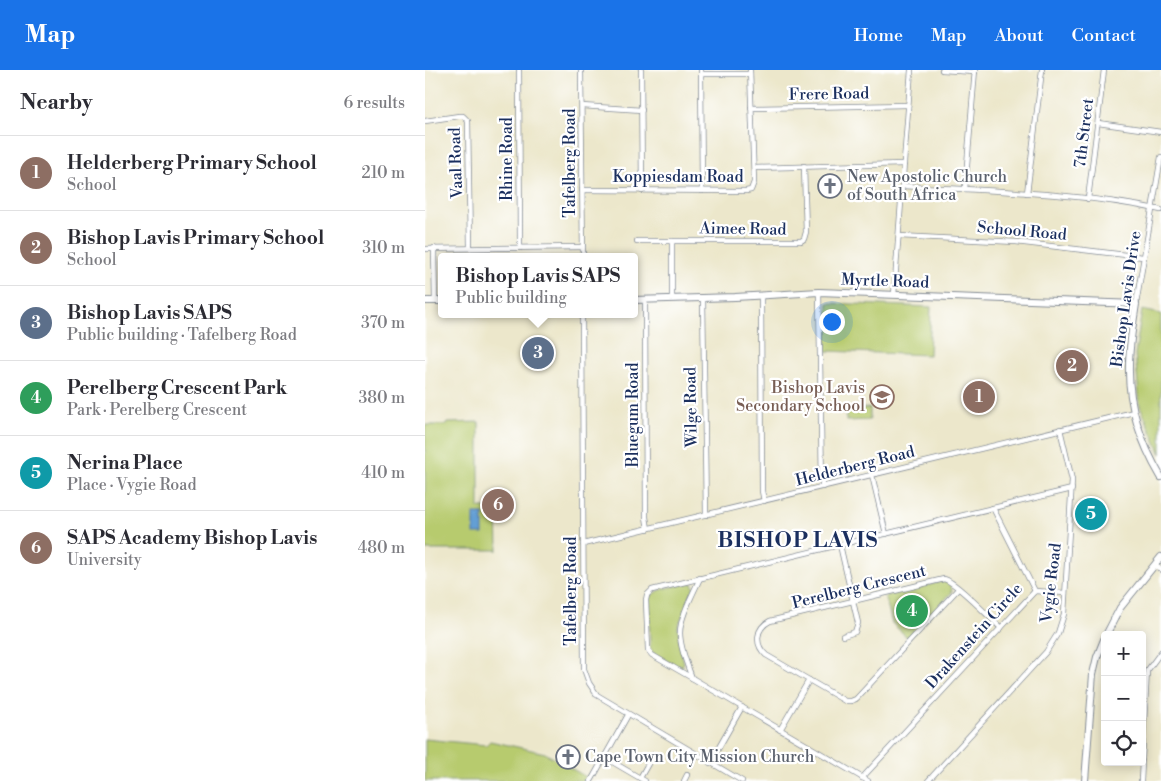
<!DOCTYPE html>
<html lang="en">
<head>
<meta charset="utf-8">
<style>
	body { margin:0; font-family:"Libre Bodoni",serif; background:#f7f7f7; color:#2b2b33 }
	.controls { position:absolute; right:15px; bottom:15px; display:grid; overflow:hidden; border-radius:5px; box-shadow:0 2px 12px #0003 }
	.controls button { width:45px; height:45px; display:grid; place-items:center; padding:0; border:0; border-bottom:1px solid #e1e1e2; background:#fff; color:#2b2b33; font:25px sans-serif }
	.you { position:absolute; left:406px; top:251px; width:18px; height:18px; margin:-12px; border:4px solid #fff; border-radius:50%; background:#1a73e8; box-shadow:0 0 0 8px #1a73e833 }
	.badge { display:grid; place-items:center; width:32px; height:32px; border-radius:50%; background:#1a73e8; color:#fff; font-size:16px; font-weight:700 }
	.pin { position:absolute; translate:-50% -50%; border:2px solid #fff; box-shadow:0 1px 5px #0006 }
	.popup { position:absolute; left:13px; top:183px; width:200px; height:65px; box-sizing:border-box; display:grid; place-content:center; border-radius:5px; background:#fff; filter:drop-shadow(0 1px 4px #0005); font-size:16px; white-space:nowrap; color:#7c7c81 }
	.popup b { font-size:19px; color:#2b2b33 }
	.popup::after { content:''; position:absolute; left:50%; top:100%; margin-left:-10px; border:10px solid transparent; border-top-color:#fff }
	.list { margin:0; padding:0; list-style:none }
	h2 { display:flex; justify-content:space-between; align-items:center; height:65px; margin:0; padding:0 20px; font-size:21px }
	h2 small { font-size:16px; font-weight:400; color:#7c7c81 }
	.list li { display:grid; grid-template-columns:32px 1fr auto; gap:15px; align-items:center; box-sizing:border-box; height:75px; padding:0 20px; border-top:1px solid #e1e1e2 }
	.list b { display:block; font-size:19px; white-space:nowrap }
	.list p { margin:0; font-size:16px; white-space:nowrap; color:#7c7c81 }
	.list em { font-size:16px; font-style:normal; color:#7c7c81 }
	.icon { flex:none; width:28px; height:28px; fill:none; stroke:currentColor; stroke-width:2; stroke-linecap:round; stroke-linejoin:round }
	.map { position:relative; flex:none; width:736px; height:711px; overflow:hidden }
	header { display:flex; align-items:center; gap:30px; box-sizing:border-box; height:70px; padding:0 25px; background:#1a73e8; color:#fff }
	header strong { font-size:24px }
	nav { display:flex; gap:28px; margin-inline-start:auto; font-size:18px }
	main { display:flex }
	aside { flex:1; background:#fff }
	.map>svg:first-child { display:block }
	.park { fill:#b7cb6e; stroke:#697d66 }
	.water { fill:#649fd4; stroke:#406799 }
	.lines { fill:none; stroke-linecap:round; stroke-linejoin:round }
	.street-casing { stroke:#848b94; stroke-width:6 }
	.secondary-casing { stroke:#848b94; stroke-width:8 }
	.street { stroke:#fff; stroke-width:4.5 }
	.secondary { stroke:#fff; stroke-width:6 }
	.labels { text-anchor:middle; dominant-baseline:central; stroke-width:4.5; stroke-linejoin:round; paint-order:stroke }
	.street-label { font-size:16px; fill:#1b2f5e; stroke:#fff }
	.worship-label { font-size:16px; fill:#5b616d; stroke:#fff; text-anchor:start }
	.education-label { font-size:16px; fill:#785e54; stroke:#fff; text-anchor:end }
	.district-label { font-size:21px; font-weight:bold; letter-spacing:1px; fill:#1b2f5e; stroke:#fff }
</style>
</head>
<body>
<header>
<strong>Map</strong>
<nav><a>Home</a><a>Map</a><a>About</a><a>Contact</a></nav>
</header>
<main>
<aside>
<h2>Nearby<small>6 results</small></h2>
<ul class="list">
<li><span class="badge" style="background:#8d6e63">1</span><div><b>Helderberg Primary School</b><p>School</p></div><em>210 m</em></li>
<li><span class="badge" style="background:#8d6e63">2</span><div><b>Bishop Lavis Primary School</b><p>School</p></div><em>310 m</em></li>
<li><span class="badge" style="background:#5c6f8a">3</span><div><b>Bishop Lavis SAPS</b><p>Public building · Tafelberg Road</p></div><em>370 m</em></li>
<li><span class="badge" style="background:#2e9e5b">4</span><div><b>Perelberg Crescent Park</b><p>Park · Perelberg Crescent</p></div><em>380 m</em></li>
<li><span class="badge" style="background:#0f9aa8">5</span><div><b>Nerina Place</b><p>Place · Vygie Road</p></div><em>410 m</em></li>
<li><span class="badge" style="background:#8d6e63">6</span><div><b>SAPS Academy Bishop Lavis</b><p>University</p></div><em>480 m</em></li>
</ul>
</aside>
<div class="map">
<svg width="736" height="711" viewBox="0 0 736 711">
	<rect width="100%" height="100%" fill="#fff"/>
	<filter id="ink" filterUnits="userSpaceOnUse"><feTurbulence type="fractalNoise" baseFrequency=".02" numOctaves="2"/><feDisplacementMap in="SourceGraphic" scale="10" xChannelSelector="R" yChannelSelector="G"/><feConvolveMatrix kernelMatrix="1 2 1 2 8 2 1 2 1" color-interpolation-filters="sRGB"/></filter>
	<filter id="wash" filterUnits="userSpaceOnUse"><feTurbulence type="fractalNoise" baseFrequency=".0096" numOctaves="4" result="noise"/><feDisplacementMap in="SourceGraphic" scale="20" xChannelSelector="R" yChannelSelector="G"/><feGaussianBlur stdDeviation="1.12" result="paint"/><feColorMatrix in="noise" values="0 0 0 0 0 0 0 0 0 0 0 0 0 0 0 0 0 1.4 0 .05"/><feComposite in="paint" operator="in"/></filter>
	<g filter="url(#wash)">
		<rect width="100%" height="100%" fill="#ece7cb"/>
		<g class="park">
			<path d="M403 233 506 237 504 285 401 281Z"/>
			<path d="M717 240 736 244V384L715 336 710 284Z"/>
			<path d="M445 338V350L421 351V339Z"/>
			<path d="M54 352V438H72L73 480H0V355H21L22 353Z"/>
			<path d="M519 511 526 515 527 522 484 569 467 553 460 526Z"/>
			<path d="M265 513H267L269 517 253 557 254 571 259 593 256 597H253L228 583 225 578 224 529C228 518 254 516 265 513Z"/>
			<path d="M0 669 61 675 65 671 120 683 161 707 162 711H0Z"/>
		</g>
		<rect class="water" x="49" y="444" width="9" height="20"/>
	</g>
	<g filter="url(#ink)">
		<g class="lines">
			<g class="street-casing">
				<g id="street">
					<path d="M94 0 95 178"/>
					<path d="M156 0 158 187"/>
					<path d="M216 0 217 121"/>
					<path d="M276 0 277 121"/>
					<path d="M517 0 550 2"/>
					<path d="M276 4H325"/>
					<path d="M157 36 217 40"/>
					<path d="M326 38 483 35"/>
					<path d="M0 51 34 46H38L43 51 45 178"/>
					<path d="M673 53 736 62"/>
					<path d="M329 98 479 94"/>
					<path d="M478 116C564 121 652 122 736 140"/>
					<path d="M540 119 550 0"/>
					<path d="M157 120 321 121 326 120 329 112 325 0"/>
					<path d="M602 123 617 0"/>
					<path d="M663 129 679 0"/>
					<path d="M474 166 591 172 718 187"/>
					<path d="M212 171H376L379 169 381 162 379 96"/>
					<path d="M247 171V229"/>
					<path d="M9 178 10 231"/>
					<path d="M0 179 158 177"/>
					<path d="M394 222 397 417"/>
					<path d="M469 225 486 0"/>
					<path d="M336 226 337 421 339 431"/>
					<path d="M278 228 281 445"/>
					<path d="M220 230 221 447 223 459"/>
					<path d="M711 234 736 87"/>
					<path d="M157 244 159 599 164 613 172 625 317 711"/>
					<path d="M447 405 461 464"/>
					<path d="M568 438 610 521"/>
					<path d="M158 474 709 342"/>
					<path d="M415 475 433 553 430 562 418 566"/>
					<path d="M730 495 736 500"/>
					<path d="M275 508C268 524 255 547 255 563 255 578 262 594 267 608L443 711"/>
					<path d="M533 519 431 629 426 631H420L341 585C329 574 331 558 345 551L519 509C530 511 565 548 576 558"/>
					<path d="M610 521 640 523"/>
					<path d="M267 608 227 585 223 580 221 530 222 525 227 520 647 419"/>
					<path d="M355 660 384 610"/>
					<path d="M179 687 220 711"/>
					<path d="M717 689 722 601 736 582"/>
					<path d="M285 693 317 637"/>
					<path d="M215 708 228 685"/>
					<path d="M437 708 610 521"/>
					<path d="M166 711 203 645"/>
					<path d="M259 711 262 705"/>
					<path d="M503 711 621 582 633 563 639 544 647 410 635 359"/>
					<path d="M716 711 717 692"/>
				</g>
			</g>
			<g class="secondary-casing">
				<g id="secondary">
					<path d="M209 230 310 227 394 222 711 234C708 255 704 275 704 296 703 336 716 373 736 407"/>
					<path d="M0 231H17"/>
					<path d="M681 565 695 538 736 487"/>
					<path d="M660 711 668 604 672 587 680 567"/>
				</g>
			</g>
			<use href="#street" class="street"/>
			<use href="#secondary" class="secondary"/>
		</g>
	</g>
	<defs>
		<g id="church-ring" transform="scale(1.25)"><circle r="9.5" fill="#fff" stroke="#6b7280" stroke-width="1.5"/><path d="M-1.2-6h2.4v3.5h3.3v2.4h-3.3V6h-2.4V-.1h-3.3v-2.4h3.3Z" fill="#6b7280"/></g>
		<g id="school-ring" transform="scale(1.25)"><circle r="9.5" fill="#fff" stroke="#8d6e63" stroke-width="1.5"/><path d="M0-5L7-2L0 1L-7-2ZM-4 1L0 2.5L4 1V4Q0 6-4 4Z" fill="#8d6e63"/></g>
	</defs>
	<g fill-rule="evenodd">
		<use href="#church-ring" x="405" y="116"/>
		<use href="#school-ring" x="457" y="327"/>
		<use href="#church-ring" x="143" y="687"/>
	</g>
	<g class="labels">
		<g class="street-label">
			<text transform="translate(404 24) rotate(-1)">Frere Road</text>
			<text transform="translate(659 63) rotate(-83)">7th Street</text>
			<text transform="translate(82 89) rotate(-90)">Rhine Road</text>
			<text transform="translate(31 93) rotate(-92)">Vaal Road</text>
			<text transform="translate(145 93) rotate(-90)">Tafelberg Road</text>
			<text x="253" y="107">Koppiesdam Road</text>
			<text transform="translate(318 159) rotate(1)">Aimee Road</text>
			<text transform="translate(597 161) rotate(5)">School Road</text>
			<text transform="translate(460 211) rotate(2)">Myrtle Road</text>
			<text transform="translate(701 229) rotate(-82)">Bishop Lavis Drive</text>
			<text transform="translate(266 337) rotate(-91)">Wilge Road</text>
			<text transform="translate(208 345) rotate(-90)">Bluegum Road</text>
			<text transform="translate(430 396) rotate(-14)">Helderberg Road</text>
			<text transform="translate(626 513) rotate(-83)">Vygie Road</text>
			<text transform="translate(434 517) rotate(-14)">Perelberg Crescent</text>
			<text transform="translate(146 521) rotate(-90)">Tafelberg Road</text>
			<text transform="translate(549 566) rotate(-48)">Drakenstein Circle</text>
		</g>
		<g class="worship-label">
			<text x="422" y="107">New Apostolic Church<tspan x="422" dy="18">of South Africa</tspan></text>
			<text x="160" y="687">Cape Town City Mission Church</text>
		</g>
		<g class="education-label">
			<text x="440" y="318">Bishop Lavis<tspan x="440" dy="18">Secondary School</tspan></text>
		</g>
		<g class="district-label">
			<text x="373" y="471">BISHOP LAVIS</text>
		</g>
	</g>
</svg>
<div class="controls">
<button>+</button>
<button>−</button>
<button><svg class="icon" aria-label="locate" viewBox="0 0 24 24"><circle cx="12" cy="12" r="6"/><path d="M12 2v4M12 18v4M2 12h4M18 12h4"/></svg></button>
</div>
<div class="you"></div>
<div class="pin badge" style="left:554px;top:327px;background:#8d6e63">1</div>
<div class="pin badge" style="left:647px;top:296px;background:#8d6e63">2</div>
<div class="pin badge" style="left:113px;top:283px;background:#5c6f8a">3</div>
<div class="popup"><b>Bishop Lavis SAPS</b>Public building</div>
<div class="pin badge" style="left:487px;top:541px;background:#2e9e5b">4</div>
<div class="pin badge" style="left:666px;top:444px;background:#0f9aa8">5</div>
<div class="pin badge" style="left:73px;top:435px;background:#8d6e63">6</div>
</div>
</main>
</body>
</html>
